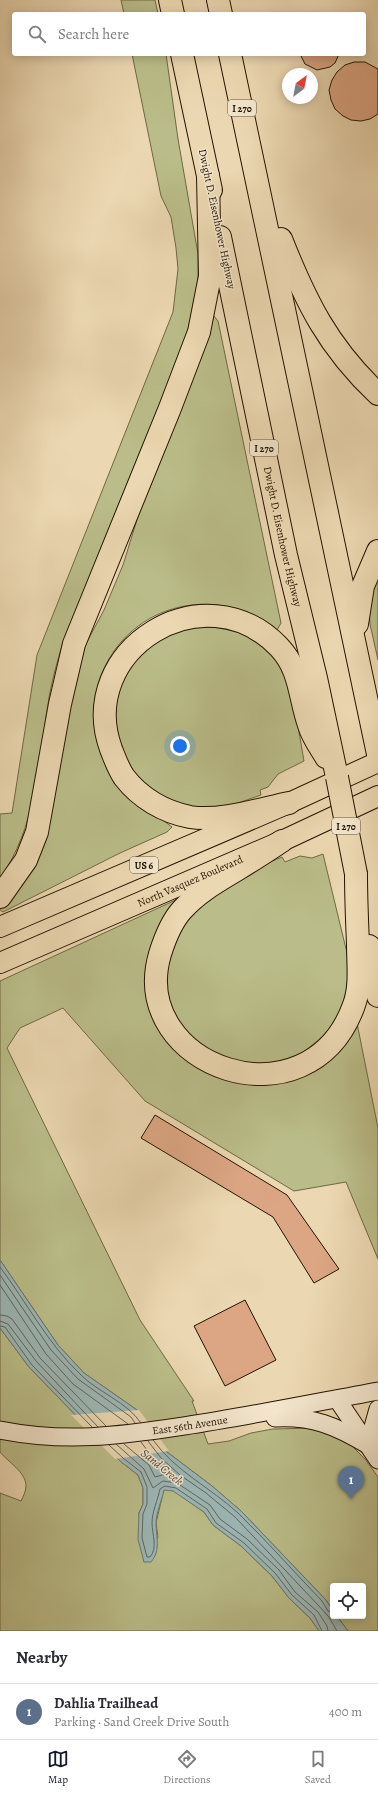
<!DOCTYPE html>
<html lang="en">
<head>
<meta charset="utf-8">
<style>
	body { margin:0; font-family:Alegreya,serif; background:#f7f7f7; color:#2b2b33 }
	.controls { position:absolute; right:12px; bottom:12px; display:grid; overflow:hidden; border-radius:4px; box-shadow:0 2px 10px #0003 }
	.controls button { width:36px; height:36px; display:grid; place-items:center; padding:0; border:0; border-bottom:1px solid #e1e1e2; background:#fff; color:#2b2b33; font:20px sans-serif }
	.compass { position:absolute; left:282px; top:68px; width:36px; height:36px; border-radius:50%; background:#fff; box-shadow:0 2px 10px #0003; rotate:32deg }
	.you { position:absolute; left:180px; top:746px; width:14px; height:14px; margin:-10px; border:3px solid #fff; border-radius:50%; background:#1a73e8; box-shadow:0 0 0 6px #1a73e833 }
	.badge { display:grid; place-items:center; width:26px; height:26px; border-radius:50%; background:#111827; color:#fff; font-size:13px; font-weight:700 }
	.pin { position:absolute; translate:-50% -33px; filter:drop-shadow(0 1px 2px #0008) }
	.pin::after { content:''; position:absolute; top:21px; width:14px; height:12px; background:inherit; clip-path:polygon(0 0,100% 0,50% 100%) }
	.list { margin:0; padding:0; list-style:none }
	h2 { display:flex; justify-content:space-between; align-items:center; height:52px; margin:0; padding:0 16px; font-size:17px }
	h2 small { font-size:13px; font-weight:400; color:#7c7c81 }
	.list li { display:grid; grid-template-columns:26px 1fr auto; gap:12px; align-items:center; box-sizing:border-box; height:56px; padding:0 16px; border-top:1px solid #e1e1e2 }
	.list b { display:block; font-size:15px; white-space:nowrap }
	.list p { margin:0; font-size:13px; white-space:nowrap; color:#7c7c81 }
	.list em { font-size:13px; font-style:normal; color:#7c7c81 }
	.icon { flex:none; width:22px; height:22px; fill:none; stroke:currentColor; stroke-width:2; stroke-linecap:round; stroke-linejoin:round }
	.map { position:relative; flex:none; width:378px; height:1631px; overflow:hidden }
	.search { position:absolute; background:#fff; box-shadow:0 2px 10px #0003; left:12px; right:12px; top:12px; height:44px; display:flex; align-items:center; gap:10px; box-sizing:border-box; padding:0 14px; border-radius:4px; color:#7c7c81; font-size:15px }
	.sheet { height:108px; background:#fff }
	nav { display:flex; justify-content:space-around; align-items:center; box-sizing:border-box; height:56px; border-top:1px solid #e1e1e2; background:#fff; font-size:11px; color:#7c7c81 }
	nav a { display:grid; justify-items:center; gap:2px }
	nav .on { color:#111827 }
	.map>svg:first-child { display:block }
	.green { fill:#babd89; stroke:#6f6844 }
	.water { fill:#9cb7b6; stroke:#6c756d }
	.pier { fill:#ebd7b1 }
	.lines { fill:none; stroke-linecap:round; stroke-linejoin:round }
	.shore { stroke:#60655b; stroke-width:1 }
	.building { fill:#dca684; stroke:#241300 }
	.secondary-casing { stroke:#241300; stroke-width:19 }
	.trunk-casing { stroke:#241300; stroke-width:22 }
	.motorway-casing { stroke:#241300; stroke-width:24 }
	.secondary { stroke:#f2e5cc; stroke-width:17 }
	.trunk { stroke:#ebd7b1; stroke-width:20 }
	.motorway { stroke:#ebd7b1; stroke-width:22 }
	.motorway-bridge-casing { stroke:#241300; stroke-width:24; stroke-linecap:butt }
	.motorway-bridge { stroke:#ebd7b1; stroke-width:22 }
	.labels { text-anchor:middle; dominant-baseline:central; stroke-width:3; stroke-linejoin:round; paint-order:stroke }
	.shield { fill:#f2e5cc; stroke:#62523d; stroke-width:1 }
	.shield-label { font-size:10px; font-weight:bold; fill:#241300 }
	.street-label { font-size:11px; fill:#241300; stroke:#f2e5cc }
	.water-label { font-size:12px; font-style:italic; fill:#4e4c40; stroke:#f2e5cc }
</style>
</head>
<body>
<div class="map">
<svg width="378" height="1631" viewBox="0 0 378 1631">
	<rect width="100%" height="100%" fill="#ebd7b1"/>
	<filter id="stains"><feTurbulence type="fractalNoise" baseFrequency=".005" numOctaves="4"/><feColorMatrix values="0 0 0 0 .2 0 0 0 0 .09 0 0 0 0 .02 0 0 0 .5 -.17"/></filter>
	<radialGradient id="worn" r=".72"><stop offset=".6" stop-color="#630" stop-opacity="0"/><stop offset="1" stop-color="#630" stop-opacity=".3"/></radialGradient>
	<g class="green">
		<path d="M121 0H155L158 14H124Z"/>
		<path d="M132 54H166L178 139 198 254V277L195 304 184 344 63 642C57 663 51 683 48 704 38 764 36 828 0 878V814L12 813 37 655 173 312 178 269 176 248 171 217 161 196Z"/>
		<path d="M214 316 218 321 281 623 276 632C263 620 250 614 234 609 216 603 198 603 180 607 108 623 72 704 108 769 122 793 151 811 172 827L167 832 120 853 3 912 0 910V905L60 749 80 655 104 610 123 565 141 507 185 398Z"/>
		<path d="M378 564V660L370 624 369 603Z"/>
		<path d="M233 626 270 649 290 680 304 761 278 774 268 787 260 790 261 795 224 808H189L155 795 128 769 111 721 125 666 168 629Z"/>
		<path d="M323 854 348 957 349 991 333 1028 300 1055 271 1064 244 1065 200 1046 175 1017 169 1002 164 978 176 925 227 880 282 857 285 862 300 856 312 858Z"/>
		<path d="M180 898C152 930 141 959 149 1002L235 1080 346 1039 357 1023 378 1128V1259L346 1182 294 1191 145 1101 63 1008 20 1028 7 1048 140 1320 194 1401H192L208 1444 229 1441 251 1433 273 1429 315 1428 350 1444 365 1459 378 1477V1631H348L337 1616H363V1586H333V1610L325 1599 241 1511 212 1486 167 1452 137 1410 84 1373 58 1345 0 1260V981Z"/>
		<path d="M0 1328 29 1367 120 1461 138 1475 143 1488V1504L139 1513 144 1562 158 1537 156 1523 164 1489 174 1491 204 1512 213 1525 241 1546 272 1576 289 1598 310 1618 319 1631H0V1493L21 1501C23 1497 26 1491 26 1486 26 1472 8 1462 0 1452Z"/>
	</g>
	<path class="water" d="M0 1260 58 1345 84 1373 137 1410 167 1452 212 1486 241 1511 325 1599 333 1610V1616H337L348 1631H319L310 1618 289 1598 272 1576 241 1546 213 1525 204 1512 173 1491 164 1490C162 1500 156 1513 156 1523 156 1538 161 1550 151 1562H144L138 1539 139 1513 143 1504V1488L138 1475 120 1461 29 1367 0 1328Z"/>
	<path class="pier" d="M139 1410 169 1451 115 1459 71 1415Z"/>
	<g class="lines">
		<g class="shore">
			<path d="M0 1267C27 1303 48 1344 81 1375 99 1393 126 1401 141 1423"/>
			<path d="M0 1275 51 1350 78 1379 131 1417 135 1423"/>
			<path d="M0 1285 46 1354 73 1384 128 1424"/>
			<path d="M0 1315 7 1316 12 1319 40 1358 106 1426"/>
			<path d="M0 1321 8 1324 36 1361 98 1427"/>
			<path d="M0 1326 5 1327 32 1365 92 1427"/>
			<path d="M153 1440C175 1471 211 1488 238 1513 267 1541 294 1572 322 1601L328 1611 333 1612"/>
			<path d="M148 1441 161 1458 180 1475 206 1493 235 1517 318 1605 329 1617 337 1631"/>
			<path d="M116 1444 144 1469 153 1488 163 1481 177 1483 210 1505 220 1519 247 1539 279 1570 295 1592 318 1612 327 1626 328 1631"/>
			<path d="M124 1444 149 1465 155 1477 166 1474 167 1471 156 1462 141 1442"/>
			<path d="M109 1445 123 1458 141 1472 147 1487V1504L143 1514 142 1538 147 1557H150C158 1548 152 1534 152 1523 152 1512 158 1499 160 1489L165 1486 176 1488 207 1509 216 1523 244 1543 275 1573 292 1595 314 1615 322 1631"/>
		</g>
	</g>
	<g class="building">
		<path d="M300 54H339L335 63 330 67 317 70 305 64Z"/>
		<path d="M354 62H365L378 69V114L370 119 361 121 351 120 343 116 335 109 331 100 329 90 332 80 337 72 345 65Z"/>
		<path d="M155 1115 287 1195 339 1269 314 1283 273 1217 141 1138Z"/>
		<path d="M245 1300 276 1360 225 1386 194 1326Z"/>
	</g>
	<g class="lines">
		<g class="secondary-casing">
			<g id="secondary">
				<path d="M337 1399 378 1460"/>
				<path d="M275 1418C313 1416 336 1426 368 1445"/>
				<path id="s1" d="M0 1430C66 1443 118 1436 184 1426 249 1416 313 1403 378 1391"/>
				<path d="M371 1449V1434L378 1409"/>
			</g>
		</g>
		<g class="trunk-casing">
			<g id="trunk">
				<path d="M0 927 289 803 378 762"/>
				<path id="s2" d="M0 963 282 841 378 796"/>
			</g>
		</g>
		<g class="motorway-casing">
			<g id="motorway">
				<path d="M170 0 173 14"/>
				<path d="M218 0 221 14"/>
				<path d="M182 54 211 190"/>
				<path d="M230 54 378 754"/>
				<path id="s3" d="M220 237 286 555 316 678 337 777"/>
				<path d="M281 239C306 302 328 347 378 394"/>
				<path d="M357 624 363 586 378 551"/>
				<path d="M289 803C260 809 220 822 190 817 164 812 140 798 124 777 118 768 115 759 111 749 75 650 204 569 279 647 301 670 299 697 309 725 312 736 320 747 326 757"/>
				<path d="M282 841C268 850 253 860 238 869 218 881 198 892 182 910 171 922 165 938 160 954 127 1067 309 1131 354 1005 361 986 358 965 358 944 357 921 356 897 356 874"/>
				<path d="M0 897 26 860 37 832 60 704 74 644 170 408 199 332 210 276 208 176"/>
				<path d="M369 946 378 996"/>
			</g>
		</g>
		<use href="#secondary" class="secondary"/>
		<use href="#trunk" class="trunk"/>
		<use href="#motorway" class="motorway"/>
		<g class="motorway-bridge-casing">
			<path id="motorway-bridge" d="M337 777 356 874"/>
		</g>
		<use href="#motorway-bridge" class="motorway-bridge"/>
	</g>
	<g class="labels">
		<g class="shield">
			<rect x="228" y="100" width="28" height="16" rx="3"/>
			<rect x="250" y="440" width="28" height="16" rx="3"/>
			<rect x="332" y="818" width="28" height="16" rx="3"/>
			<rect x="130" y="857" width="28" height="16" rx="3"/>
		</g>
		<g class="shield-label">
			<text x="242" y="108">I 270</text>
			<text x="264" y="448">I 270</text>
			<text x="346" y="826">I 270</text>
			<text x="144" y="865">US 6</text>
		</g>
		<g class="street-label">
			<text transform="translate(217 219) rotate(78)">Dwight D. Eisenhower Highway</text>
			<text stroke="none"><textPath href="#s3" startOffset="306">Dwight D. Eisenhower Highway</textPath></text>
			<text stroke="none"><textPath href="#s2" startOffset="207">North Vasquez Boulevard</textPath></text>
			<text stroke="none"><textPath href="#s1" startOffset="191">East 56th Avenue</textPath></text>
		</g>
		<g class="water-label">
			<text transform="translate(162 1467) rotate(39)">Sand Creek</text>
		</g>
	</g>
	<rect width="100%" height="100%" filter="url(#stains)"/>
	<rect width="100%" height="100%" fill="url(#worn)"/>
</svg>
<div class="controls">
<button><svg class="icon" aria-label="locate" viewBox="0 0 24 24"><circle cx="12" cy="12" r="6"/><path d="M12 2v4M12 18v4M2 12h4M18 12h4"/></svg></button>
</div>
<svg class="compass" viewBox="-18 -18 36 36"><path d="M0-13l5 13h-10z" fill="#e53935"/><path d="M0 13l5-13h-10z" fill="#7c7c81"/></svg>
<div class="you"></div>
<div class="pin badge" style="left:351px;top:1499px;background:#5c6f8a">1</div>
<div class="search"><svg class="icon" aria-label="search" viewBox="0 0 24 24"><circle cx="10" cy="10" r="6"/><path d="M15 15l6 6"/></svg>Search here</div>
</div>
<section class="sheet">
<h2>Nearby<small></small></h2>
<ul class="list">
<li><span class="badge" style="background:#5c6f8a">1</span><div><b>Dahlia Trailhead</b><p>Parking · Sand Creek Drive South</p></div><em>400 m</em></li>
</ul>
</section>
<nav>
<a class="on"><svg class="icon" aria-label="map" viewBox="0 0 24 24"><path d="M3 6l6-2 6 2 6-2v14l-6 2-6-2-6 2zM9 4v14M15 6v14"/></svg>Map</a>
<a><svg class="icon" aria-label="directions" viewBox="0 0 24 24"><path d="M12 3l9 9-9 9-9-9zM9 14v-3h6M13 9l2 2-2 2"/></svg>Directions</a>
<a><svg class="icon" aria-label="saved" viewBox="0 0 24 24"><path d="M7 4h10v16l-5-4-5 4z"/></svg>Saved</a>
</nav>
</body>
</html>
